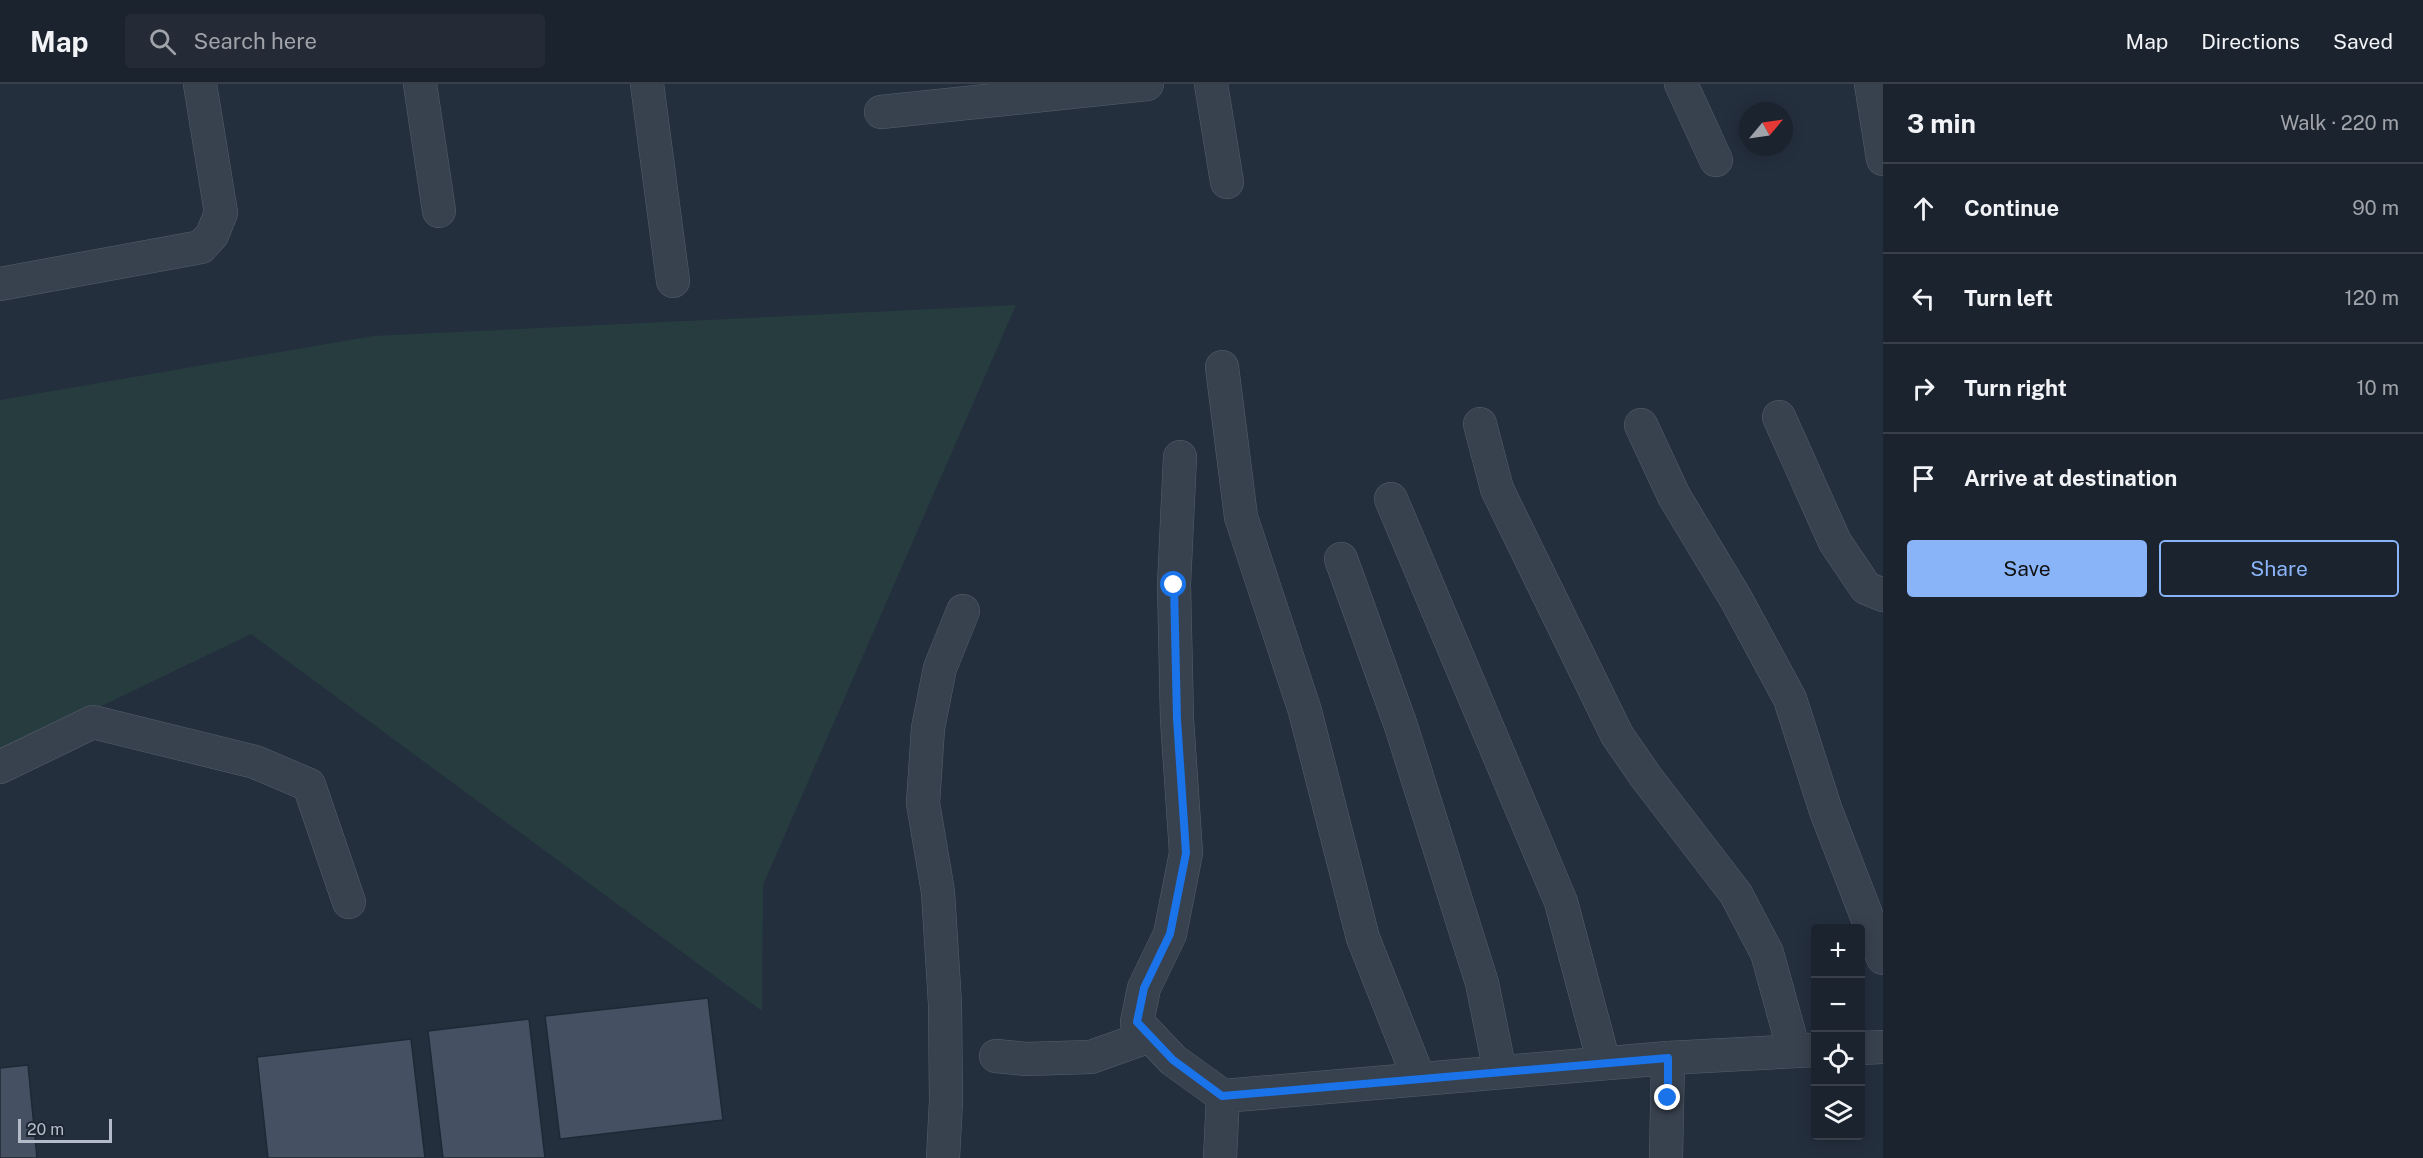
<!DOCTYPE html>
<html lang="en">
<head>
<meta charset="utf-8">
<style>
	body { margin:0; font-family:"Public Sans",sans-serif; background:#242b36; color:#f1f3f6 }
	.controls { position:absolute; right:18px; bottom:18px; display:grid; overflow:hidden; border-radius:6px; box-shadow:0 3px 15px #0003 }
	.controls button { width:54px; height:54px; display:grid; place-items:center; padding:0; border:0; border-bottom:2px solid #39404a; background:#1b232e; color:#f1f3f6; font:30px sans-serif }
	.compass { position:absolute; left:1739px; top:18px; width:54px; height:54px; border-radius:50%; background:#1b232e; box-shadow:0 3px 15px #0003; rotate:61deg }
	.scale { position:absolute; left:18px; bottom:15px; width:94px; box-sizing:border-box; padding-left:6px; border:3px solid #b4bcc9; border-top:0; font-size:16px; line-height:21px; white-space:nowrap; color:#b4bcc9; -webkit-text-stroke:4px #1d2633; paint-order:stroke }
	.stop { position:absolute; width:18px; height:18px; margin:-14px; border:4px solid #1a73e8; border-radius:50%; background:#fff }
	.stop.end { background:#1a73e8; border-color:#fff; box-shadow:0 2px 6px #0008 }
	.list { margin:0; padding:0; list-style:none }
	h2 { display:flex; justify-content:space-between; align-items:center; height:78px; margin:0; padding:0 24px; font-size:26px }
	h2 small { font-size:20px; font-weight:400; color:#a0a4aa }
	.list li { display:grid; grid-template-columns:39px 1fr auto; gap:18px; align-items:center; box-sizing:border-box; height:90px; padding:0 24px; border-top:2px solid #39404a }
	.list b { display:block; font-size:22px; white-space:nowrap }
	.list em { font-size:20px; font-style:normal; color:#a0a4aa }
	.actions { display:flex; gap:12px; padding:18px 24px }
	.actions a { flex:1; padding:14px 0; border:2px solid #8ab4f8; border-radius:6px; text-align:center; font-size:21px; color:#8ab4f8 }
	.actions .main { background:#8ab4f8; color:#111 }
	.icon { flex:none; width:33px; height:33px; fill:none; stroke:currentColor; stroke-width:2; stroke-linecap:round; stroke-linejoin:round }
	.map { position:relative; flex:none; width:1883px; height:1074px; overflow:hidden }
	header { display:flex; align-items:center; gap:36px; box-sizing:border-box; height:84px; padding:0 30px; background:#1b232e; border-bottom:2px solid #39404a }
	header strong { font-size:28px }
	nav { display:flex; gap:33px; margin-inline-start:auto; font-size:21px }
	.search { width:420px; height:54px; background:#242b36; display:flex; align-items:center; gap:15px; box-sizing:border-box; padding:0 21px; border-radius:6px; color:#a0a4aa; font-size:22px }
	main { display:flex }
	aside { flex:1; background:#1b232e }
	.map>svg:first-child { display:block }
	.green { fill:#263c3f }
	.building { fill:#455162; stroke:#1f2835; stroke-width:1.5 }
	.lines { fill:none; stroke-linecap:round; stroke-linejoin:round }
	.minor-casing { stroke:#565f6c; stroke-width:34 }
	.minor { stroke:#38414e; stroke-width:33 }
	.route { stroke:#1a73e8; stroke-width:8 }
</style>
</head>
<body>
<header>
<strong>Map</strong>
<div class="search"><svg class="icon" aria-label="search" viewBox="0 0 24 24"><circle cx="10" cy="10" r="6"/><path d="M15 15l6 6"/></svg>Search here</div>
<nav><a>Map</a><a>Directions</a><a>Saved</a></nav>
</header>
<main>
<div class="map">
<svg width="1883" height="1074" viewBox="0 0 1883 1074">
	<rect width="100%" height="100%" fill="#242f3e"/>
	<path class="green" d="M1016 221 763 801 762 927 251 550 0 671V316L373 252Z"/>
	<g class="building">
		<path d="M708 914 723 1036 560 1055 545 932Z"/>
		<path d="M529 935 545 1074H443L428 947Z"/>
		<path d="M411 955 425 1074H268L257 973Z"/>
		<path d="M28 981 37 1074H0V984Z"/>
	</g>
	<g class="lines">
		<g class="minor-casing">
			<g id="minor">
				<path d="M420 0 439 127"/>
				<path d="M647 0 673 197"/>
				<path d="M1211 0 1227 98"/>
				<path d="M1681 0 1716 76"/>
				<path d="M1871 0 1883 75"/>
				<path d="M881 28 1147 0"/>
				<path d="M0 200 201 163 212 151 221 129 200 0"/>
				<path d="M1222 283 1241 433 1305 627 1363 854 1419 995"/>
				<path d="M1779 333 1835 458 1866 504 1883 511"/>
				<path d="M1480 340 1497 405 1617 651 1646 693 1736 810 1767 869 1794 967"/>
				<path d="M1641 341 1674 412 1736 515 1790 615 1826 727 1883 874"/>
				<path d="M1180 373 1174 501 1177 635 1186 769 1170 850 1144 904 1137 938 1173 976 1223 1012 1668 974 1816 966"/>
				<path d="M1391 415 1561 818 1604 979"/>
				<path d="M1341 475 1401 642 1482 899 1500 988"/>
				<path d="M0 683 93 638 255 678 309 701 349 818"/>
				<path d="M1860 964 1883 963"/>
				<path d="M996 972 1026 975 1091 973 1150 952"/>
				<path d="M943 1074 946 1017 945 920 938 808 923 719 928 644 940 584 963 527"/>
				<path d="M1220 1074 1223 1012"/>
				<path d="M1666 1074 1668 974"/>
			</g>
		</g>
		<use href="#minor" class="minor"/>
	</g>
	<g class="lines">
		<path class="route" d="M1174 501 1177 635 1186 769 1170 850 1144 904 1137 938 1173 976 1222 1012 1668 974V1014"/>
	</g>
</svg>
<div class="controls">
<button>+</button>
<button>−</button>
<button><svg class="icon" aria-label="locate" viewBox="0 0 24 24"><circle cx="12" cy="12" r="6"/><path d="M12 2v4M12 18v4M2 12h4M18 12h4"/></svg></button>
<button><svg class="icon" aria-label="layers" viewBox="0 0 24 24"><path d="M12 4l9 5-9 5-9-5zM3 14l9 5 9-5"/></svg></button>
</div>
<svg class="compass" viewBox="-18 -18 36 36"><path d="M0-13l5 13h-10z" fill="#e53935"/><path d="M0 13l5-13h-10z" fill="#a0a4aa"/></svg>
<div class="scale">20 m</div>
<div class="stop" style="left:1174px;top:501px"></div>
<div class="stop end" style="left:1668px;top:1014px"></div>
</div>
<aside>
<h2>3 min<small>Walk · 220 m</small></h2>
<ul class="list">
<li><svg class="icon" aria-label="ahead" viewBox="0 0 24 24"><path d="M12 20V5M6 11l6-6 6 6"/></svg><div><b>Continue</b></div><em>90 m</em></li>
<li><svg class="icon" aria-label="left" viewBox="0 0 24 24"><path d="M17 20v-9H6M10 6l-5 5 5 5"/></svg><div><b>Turn left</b></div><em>120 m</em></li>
<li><svg class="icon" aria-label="right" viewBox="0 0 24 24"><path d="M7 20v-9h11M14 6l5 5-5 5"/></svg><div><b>Turn right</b></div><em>10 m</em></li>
<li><svg class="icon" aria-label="arrive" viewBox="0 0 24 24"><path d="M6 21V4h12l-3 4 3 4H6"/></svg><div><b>Arrive at destination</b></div></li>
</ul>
<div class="actions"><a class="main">Save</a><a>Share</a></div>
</aside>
</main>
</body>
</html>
